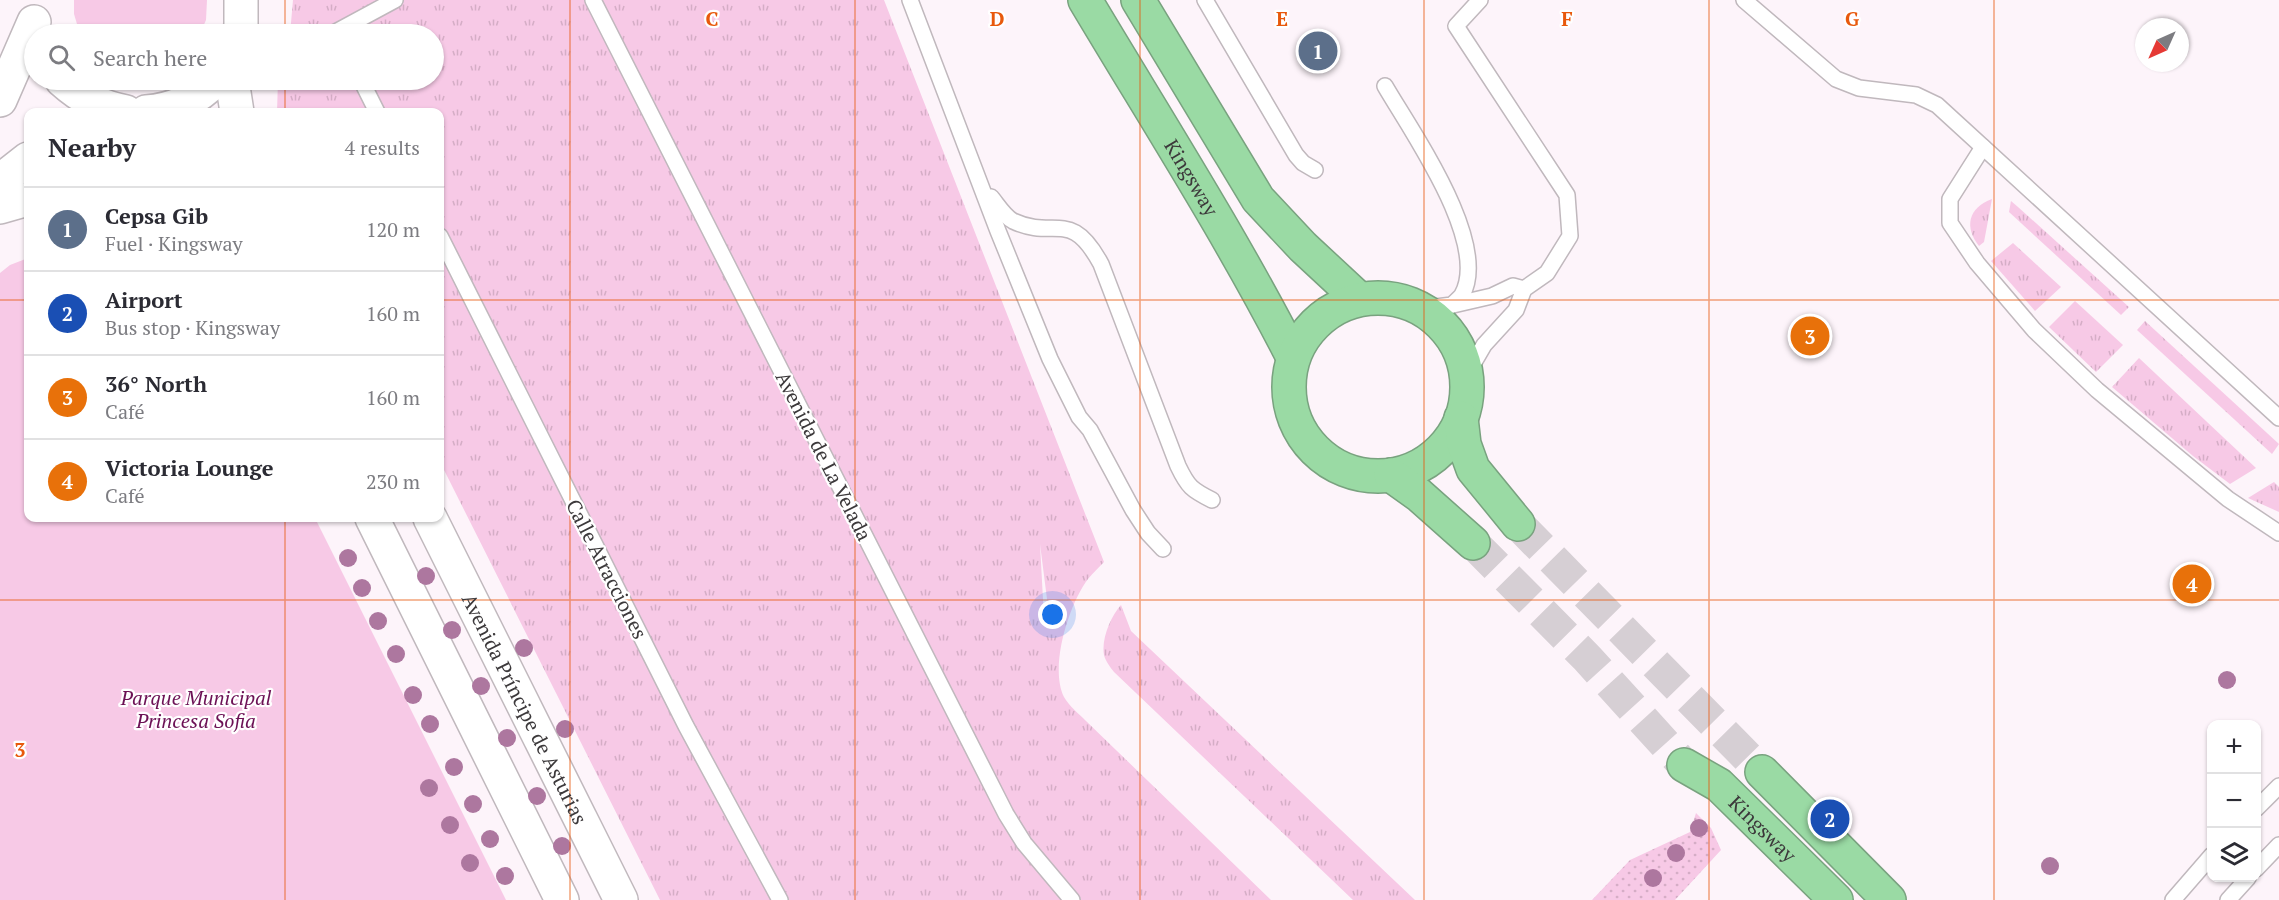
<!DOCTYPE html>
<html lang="en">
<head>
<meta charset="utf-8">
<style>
	body { margin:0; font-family:"PT Serif",serif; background:#f7f7f7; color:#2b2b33 }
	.controls { position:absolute; right:18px; bottom:18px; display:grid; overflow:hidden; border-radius:12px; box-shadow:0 2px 4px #0004 }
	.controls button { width:54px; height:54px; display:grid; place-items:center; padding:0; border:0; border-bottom:2px solid #e1e1e2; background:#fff; color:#2b2b33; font:30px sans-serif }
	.compass { position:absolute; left:2135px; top:18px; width:54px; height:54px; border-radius:50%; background:#fff; box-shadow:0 2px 4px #0004; rotate:225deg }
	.you { position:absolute; left:1053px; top:615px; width:21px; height:21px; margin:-15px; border:4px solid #fff; border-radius:50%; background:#1a73e8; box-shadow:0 0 0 9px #1a73e833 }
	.badge { display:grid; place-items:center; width:39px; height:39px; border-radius:50%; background:#2563eb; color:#fff; font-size:20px; font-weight:700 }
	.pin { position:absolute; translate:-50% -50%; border:3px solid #fff; box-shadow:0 2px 6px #0006 }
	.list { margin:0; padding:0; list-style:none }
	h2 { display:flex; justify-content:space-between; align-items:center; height:78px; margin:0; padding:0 24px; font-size:26px }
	h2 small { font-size:20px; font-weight:400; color:#7c7c81 }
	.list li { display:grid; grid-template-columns:39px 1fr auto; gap:18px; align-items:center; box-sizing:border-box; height:84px; padding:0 24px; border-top:2px solid #e1e1e2 }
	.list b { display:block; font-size:22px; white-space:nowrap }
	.list p { margin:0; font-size:20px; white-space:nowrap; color:#7c7c81 }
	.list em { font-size:20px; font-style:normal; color:#7c7c81 }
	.icon { flex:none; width:33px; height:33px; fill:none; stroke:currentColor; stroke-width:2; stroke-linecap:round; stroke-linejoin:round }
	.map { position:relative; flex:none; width:2279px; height:900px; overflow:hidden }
	.search { position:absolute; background:#fff; box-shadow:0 2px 4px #0004; left:24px; top:24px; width:420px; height:66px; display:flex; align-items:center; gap:15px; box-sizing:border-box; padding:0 21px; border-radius:33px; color:#7c7c81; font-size:22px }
	.panel { position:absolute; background:#fff; box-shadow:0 2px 4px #0004; left:24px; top:108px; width:420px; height:414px; border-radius:12px }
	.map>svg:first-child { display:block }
	.grass { fill:url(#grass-tufts); fill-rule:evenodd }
	.park { fill:#f7c9e6 }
	.garden { fill:url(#garden-dots) }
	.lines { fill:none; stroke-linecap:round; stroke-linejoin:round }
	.highway-tunnel { stroke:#d6cfd4; stroke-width:33; stroke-dasharray:33 16; stroke-linecap:butt }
	.lane-casing { stroke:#c0b8bd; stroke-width:18 }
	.secondary-casing { stroke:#c0b8bd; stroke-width:36 }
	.highway-casing { stroke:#79a27f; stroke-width:36 }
	.lane { stroke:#fff; stroke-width:15 }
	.secondary { stroke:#fff; stroke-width:33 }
	.highway { stroke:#9adaa4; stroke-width:33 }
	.tree { fill:#ad779f }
	.grid { fill:none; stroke:#e8590c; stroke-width:1.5; stroke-opacity:0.55 }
	.labels { text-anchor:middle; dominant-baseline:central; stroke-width:4.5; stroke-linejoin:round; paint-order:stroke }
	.street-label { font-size:20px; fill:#3c393b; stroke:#fff }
	.park-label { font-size:20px; font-style:italic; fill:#6c1155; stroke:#fff }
	.grid-label { font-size:20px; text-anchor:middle; font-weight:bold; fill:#e8590c; stroke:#fff; stroke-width:4.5; stroke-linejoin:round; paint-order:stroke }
</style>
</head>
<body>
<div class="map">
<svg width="2279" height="900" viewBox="0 0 2279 900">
	<defs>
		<pattern id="grass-tufts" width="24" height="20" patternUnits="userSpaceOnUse" patternTransform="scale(1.5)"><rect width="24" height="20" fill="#f7c9e6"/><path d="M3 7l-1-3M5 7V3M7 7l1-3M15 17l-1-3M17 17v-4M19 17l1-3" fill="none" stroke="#d5adc6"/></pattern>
		<pattern id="garden-dots" width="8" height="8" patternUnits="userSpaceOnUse" patternTransform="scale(1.5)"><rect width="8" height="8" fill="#f7c9e6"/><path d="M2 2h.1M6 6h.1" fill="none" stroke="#d5adc6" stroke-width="1.8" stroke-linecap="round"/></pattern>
	</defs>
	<rect width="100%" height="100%" fill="#fdf4fa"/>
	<g class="grass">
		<path d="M293 0H884L1104 562C1099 567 1093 573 1088 579 1069 604 1049 667 1064 697 1069 706 1079 714 1086 721L1271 900H660L440 462V112H277L278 80H434V34H290ZM1040 544 1048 607 1044 618Z"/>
		<path d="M1992 199 1984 242 1979 246C1964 227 1968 208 1992 199Z"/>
		<path d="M2011 201 2018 207 2129 307 2121 315 2009 212Z"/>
		<path d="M2013 243 2061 287 2035 311 1991 261Z"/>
		<path d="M2075 301 2123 345 2096 372 2049 327Z"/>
		<path d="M2145 321 2279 444 2272 454 2137 330Z"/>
		<path d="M2139 358 2256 468 2230 484 2193 456 2112 387Z"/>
		<path d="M2274 482 2279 487V512L2248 498Z"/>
		<path d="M1121 605 1131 631 1415 900H1353L1114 672C1110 667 1105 660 1104 655 1101 639 1111 616 1121 605Z"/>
	</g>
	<g class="park">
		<path d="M74 0H207L206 20 200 34H80L74 14Z"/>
		<path d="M28 258V518H315L506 900H0V273L10 265Z"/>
	</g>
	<path class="garden" d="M1696 813 1711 828 1721 850 1675 900H1592L1630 860 1690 832Z"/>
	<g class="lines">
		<g class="highway-tunnel">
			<path d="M1518 524 1762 772"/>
			<path d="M1473 543 1587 658 1684 765"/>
		</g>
		<g class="lane-casing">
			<g id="lane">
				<path d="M593 0 1006 814 1024 843 1072 900"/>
				<path d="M910 0 998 231 1050 359 1079 417 1090 430 1133 510 1148 533 1163 549"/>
				<path d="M1205 0 1296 155 1303 163 1315 170"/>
				<path d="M1744 0 1836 79 1859 88 1916 95 1937 105 2279 418"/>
				<path d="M332 34 395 0"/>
				<path d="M361 80 377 112"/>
				<path d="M1385 86C1411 131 1491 243 1462 295 1460 298 1455 302 1452 305L1420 309"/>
				<path d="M1983 147 1950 199V223L1977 263 2034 330 2097 390 2228 499 2279 533"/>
				<path d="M991 197C997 204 1004 216 1013 221 1056 241 1070 207 1101 264L1178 466C1188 487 1192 490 1212 500"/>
				<path d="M440 236 686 726 780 900"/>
				<path d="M1453 305 1492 296 1513 286 1524 289"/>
				<path d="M1466 376 1484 345 1516 310 1524 289 1547 273 1570 236 1567 195 1456 26 1480 0"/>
				<path d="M2256 809 2279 786"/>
				<path d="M2256 869 2279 845"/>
				<path d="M2173 900 2212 855"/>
				<path d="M2228 900 2248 878"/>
			</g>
		</g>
		<g class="secondary-casing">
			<g id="secondary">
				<path d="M238 34 241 27V0"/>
				<path d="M62 80C82 98 100 107 126 112"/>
				<path d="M232 80 237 112"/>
				<path d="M0 100 34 22"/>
				<path d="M146 112C173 110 197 99 215 80"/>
				<path d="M0 181 28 159"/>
				<path d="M0 207 28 199"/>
				<path d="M372 518 562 900"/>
				<path id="s1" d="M430 518 621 900"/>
			</g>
		</g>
		<g class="highway-casing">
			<g id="highway">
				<path id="s2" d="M1085 0C1156 119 1230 234 1293 357"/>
				<path d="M1138 0 1258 199 1303 247 1359 299"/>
				<circle cx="1378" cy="387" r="89"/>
				<path d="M1461 418 1464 444 1473 469 1518 524"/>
				<path d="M1391 475 1419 495 1473 543"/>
				<path id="s3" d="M1684 765 1719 785 1836 900"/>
				<path d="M1762 772 1889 900"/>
			</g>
		</g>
		<use href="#lane" class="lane"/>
		<use href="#secondary" class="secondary"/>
		<use href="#highway" class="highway"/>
	</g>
	<g class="tree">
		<circle cx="348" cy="558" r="9"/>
		<circle cx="426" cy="576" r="9"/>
		<circle cx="362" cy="588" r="9"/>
		<circle cx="378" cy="621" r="9"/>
		<circle cx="452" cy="630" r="9"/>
		<circle cx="524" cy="648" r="9"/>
		<circle cx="396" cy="654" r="9"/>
		<circle cx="2227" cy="680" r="9"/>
		<circle cx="481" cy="686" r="9"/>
		<circle cx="413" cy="695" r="9"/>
		<circle cx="430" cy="724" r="9"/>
		<circle cx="565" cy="729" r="9"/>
		<circle cx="507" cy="738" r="9"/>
		<circle cx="454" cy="767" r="9"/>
		<circle cx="429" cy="788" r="9"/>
		<circle cx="537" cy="796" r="9"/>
		<circle cx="473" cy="804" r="9"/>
		<circle cx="450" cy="825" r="9"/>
		<circle cx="1699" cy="828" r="9"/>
		<circle cx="490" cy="839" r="9"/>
		<circle cx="562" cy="846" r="9"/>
		<circle cx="1676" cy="853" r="9"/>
		<circle cx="470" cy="863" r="9"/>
		<circle cx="2050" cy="866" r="9"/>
		<circle cx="505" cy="876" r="9"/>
		<circle cx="1653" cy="878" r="9"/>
	</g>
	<path class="grid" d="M285 0V34M570 0V900M855 0V900M1140 0V900M1424 0V900M1709 0V900M1994 0V900M285 80V112M0 300H28M440 300H2279M285 518V900M0 600H2279"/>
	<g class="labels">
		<g class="street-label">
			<text stroke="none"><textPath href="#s2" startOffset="207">Kingsway</textPath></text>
			<text transform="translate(824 456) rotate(63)">Avenida de La Velada</text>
			<text transform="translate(607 569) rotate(63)">Calle Atracciones</text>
			<text stroke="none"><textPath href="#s1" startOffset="213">Avenida Príncipe de Asturias</textPath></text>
			<text stroke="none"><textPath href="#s3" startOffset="102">Kingsway</textPath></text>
		</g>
		<g class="park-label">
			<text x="196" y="697">Parque Municipal<tspan x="196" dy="23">Princesa Sofia</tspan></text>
		</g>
	</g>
	<g class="grid-label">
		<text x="712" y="26">C</text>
		<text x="997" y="26">D</text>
		<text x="1282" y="26">E</text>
		<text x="1567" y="26">F</text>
		<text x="1852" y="26">G</text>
		<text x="20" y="757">3</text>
	</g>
</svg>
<div class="controls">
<button>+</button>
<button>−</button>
<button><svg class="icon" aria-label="layers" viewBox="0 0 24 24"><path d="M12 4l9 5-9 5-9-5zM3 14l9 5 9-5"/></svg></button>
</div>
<svg class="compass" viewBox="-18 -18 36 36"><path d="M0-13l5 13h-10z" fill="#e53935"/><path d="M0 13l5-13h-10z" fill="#7c7c81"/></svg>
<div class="you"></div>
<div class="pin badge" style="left:1318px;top:51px;background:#5c6f8a">1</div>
<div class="pin badge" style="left:1830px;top:819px;background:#1a4fb4">2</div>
<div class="pin badge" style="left:1810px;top:336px;background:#e8710a">3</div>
<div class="pin badge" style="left:2192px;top:584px;background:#e8710a">4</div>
<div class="search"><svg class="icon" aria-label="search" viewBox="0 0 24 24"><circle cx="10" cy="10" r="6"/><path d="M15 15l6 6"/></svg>Search here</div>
<section class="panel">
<h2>Nearby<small>4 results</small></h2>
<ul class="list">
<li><span class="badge" style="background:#5c6f8a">1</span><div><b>Cepsa Gib</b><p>Fuel · Kingsway</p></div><em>120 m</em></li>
<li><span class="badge" style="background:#1a4fb4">2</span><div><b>Airport</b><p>Bus stop · Kingsway</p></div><em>160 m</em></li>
<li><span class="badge" style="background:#e8710a">3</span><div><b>36° North</b><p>Café</p></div><em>160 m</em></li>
<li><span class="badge" style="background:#e8710a">4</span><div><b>Victoria Lounge</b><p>Café</p></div><em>230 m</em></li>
</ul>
</section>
</div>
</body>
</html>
